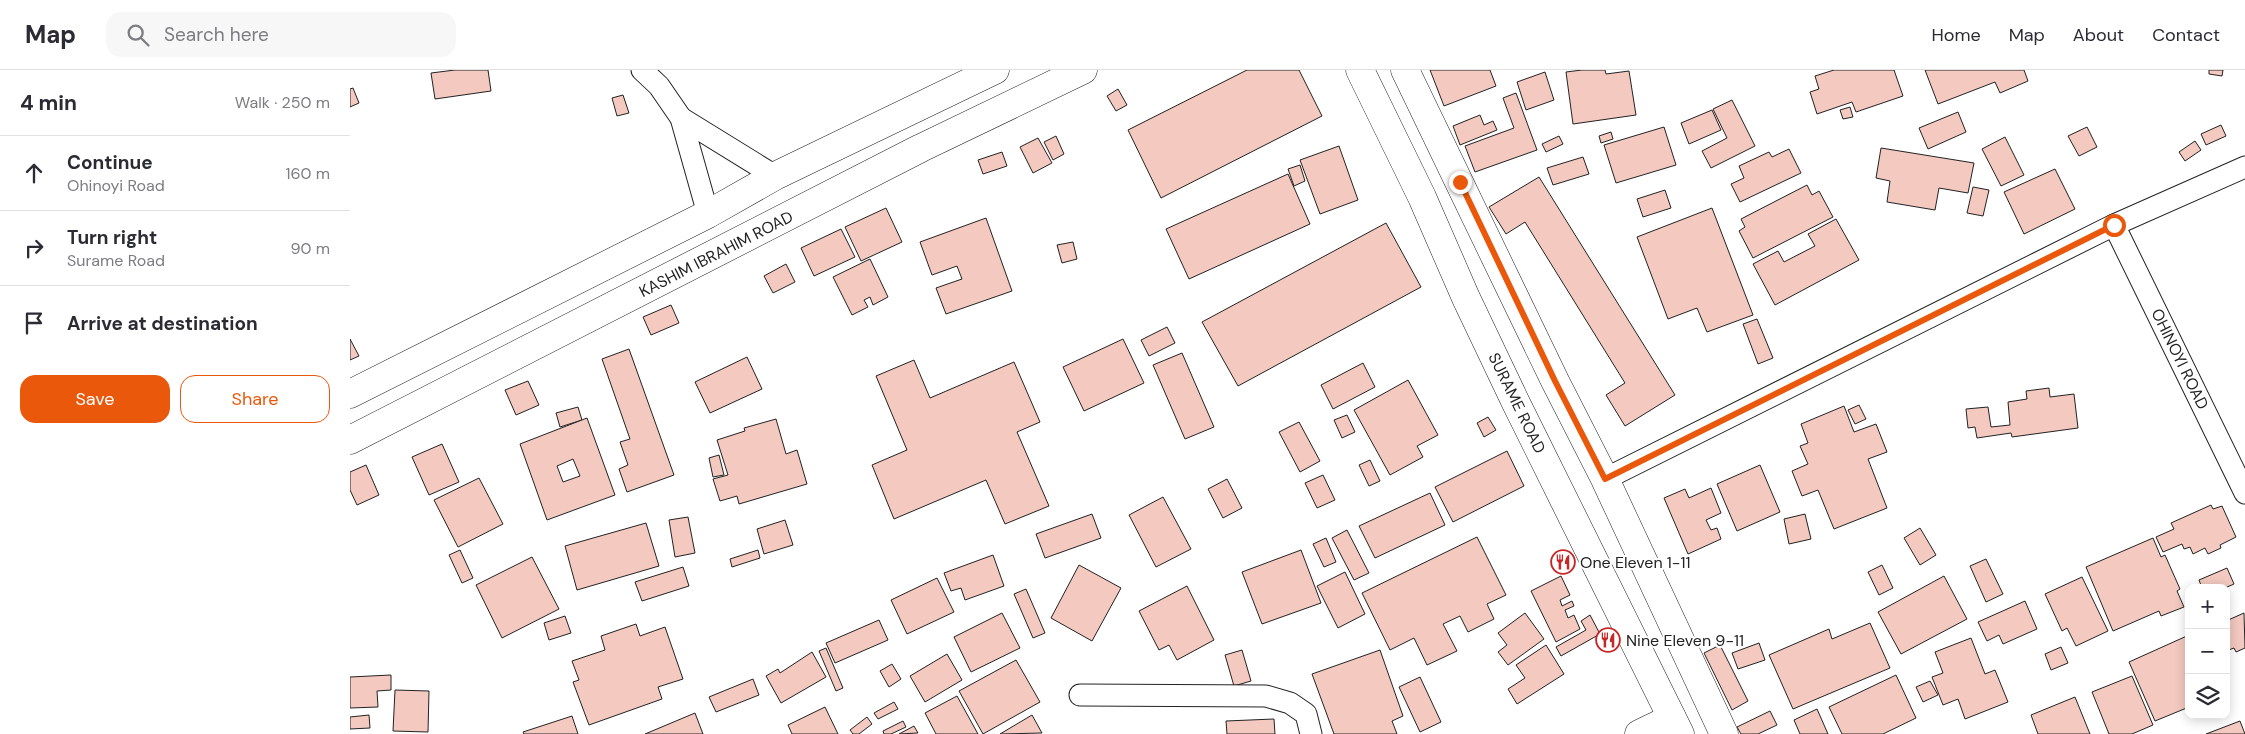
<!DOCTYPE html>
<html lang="en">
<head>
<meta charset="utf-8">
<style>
	body { margin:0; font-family:"DM Sans",sans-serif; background:#f7f7f7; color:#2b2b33 }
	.controls { position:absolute; right:15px; bottom:15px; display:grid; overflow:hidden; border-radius:10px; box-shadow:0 2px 12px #0003 }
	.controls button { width:45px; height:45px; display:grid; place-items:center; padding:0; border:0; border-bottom:1px solid #e1e1e2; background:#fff; color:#2b2b33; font:25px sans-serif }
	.stop { position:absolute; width:15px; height:15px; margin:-11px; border:4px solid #ea580c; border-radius:50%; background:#fff }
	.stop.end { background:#ea580c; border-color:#fff; box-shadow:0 1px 5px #0008 }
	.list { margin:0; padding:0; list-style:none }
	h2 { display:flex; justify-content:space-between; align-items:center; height:65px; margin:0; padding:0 20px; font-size:21px }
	h2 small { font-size:16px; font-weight:400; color:#7c7c81 }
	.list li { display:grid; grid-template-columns:32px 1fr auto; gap:15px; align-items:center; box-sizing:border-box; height:75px; padding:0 20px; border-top:1px solid #e1e1e2 }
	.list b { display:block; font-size:19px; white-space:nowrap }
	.list p { margin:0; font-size:16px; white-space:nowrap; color:#7c7c81 }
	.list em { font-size:16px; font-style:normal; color:#7c7c81 }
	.actions { display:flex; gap:10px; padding:15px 20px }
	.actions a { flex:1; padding:11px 0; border:1px solid #ea580c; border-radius:15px; text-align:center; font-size:18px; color:#ea580c }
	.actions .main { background:#ea580c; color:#fff }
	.icon { flex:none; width:28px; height:28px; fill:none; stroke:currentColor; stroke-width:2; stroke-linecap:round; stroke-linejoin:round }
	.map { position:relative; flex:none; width:1895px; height:664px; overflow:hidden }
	header { display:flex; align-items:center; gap:30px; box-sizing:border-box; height:70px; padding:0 25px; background:#fff; border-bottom:1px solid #e1e1e2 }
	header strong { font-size:24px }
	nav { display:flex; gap:28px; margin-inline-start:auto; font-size:18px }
	.search { width:350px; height:45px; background:#f7f7f7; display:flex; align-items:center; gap:12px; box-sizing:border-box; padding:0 18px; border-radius:15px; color:#7c7c81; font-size:19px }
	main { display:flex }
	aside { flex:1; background:#fff }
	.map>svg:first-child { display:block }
	.building { fill:#f3c9c0; stroke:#222; fill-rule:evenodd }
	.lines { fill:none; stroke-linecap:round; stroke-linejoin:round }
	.street-casing { stroke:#222; stroke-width:23 }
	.secondary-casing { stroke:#222; stroke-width:29 }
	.street { stroke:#fff; stroke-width:21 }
	.secondary { stroke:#fff; stroke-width:28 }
	.route { stroke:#ea580c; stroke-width:6 }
	.labels { text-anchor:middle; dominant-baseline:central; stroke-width:4; stroke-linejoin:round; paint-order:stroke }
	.street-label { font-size:16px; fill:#222; stroke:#fff }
	.poi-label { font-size:16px; fill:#222; stroke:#fff; text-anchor:start }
</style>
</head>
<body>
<header>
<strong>Map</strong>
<div class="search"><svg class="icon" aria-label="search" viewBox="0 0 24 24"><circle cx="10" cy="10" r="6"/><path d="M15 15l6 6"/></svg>Search here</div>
<nav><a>Home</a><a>Map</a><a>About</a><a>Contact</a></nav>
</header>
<main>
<aside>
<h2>4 min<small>Walk · 250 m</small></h2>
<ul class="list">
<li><svg class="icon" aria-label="ahead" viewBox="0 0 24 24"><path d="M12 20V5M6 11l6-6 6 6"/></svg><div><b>Continue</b><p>Ohinoyi Road</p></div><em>160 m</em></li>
<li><svg class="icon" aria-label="right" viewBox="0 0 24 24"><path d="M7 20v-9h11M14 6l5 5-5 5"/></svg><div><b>Turn right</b><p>Surame Road</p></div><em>90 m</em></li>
<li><svg class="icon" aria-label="arrive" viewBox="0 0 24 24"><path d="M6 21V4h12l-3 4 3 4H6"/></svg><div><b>Arrive at destination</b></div></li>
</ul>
<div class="actions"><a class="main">Save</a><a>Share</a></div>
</aside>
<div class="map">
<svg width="1895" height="664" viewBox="0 0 1895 664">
	<rect width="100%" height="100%" fill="#fff"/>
	<g class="building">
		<path d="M105 0H138L141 21 85 29 81 3Z"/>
		<path d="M897 0H949L972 46 811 128 778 60Z"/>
		<path d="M1080 0H1140L1146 16 1094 36Z"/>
		<path d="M1232 0H1255L1256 4 1279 1 1286 45 1223 54 1216 2Z"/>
		<path d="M1484 0H1544L1553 26 1506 42 1502 32 1467 44 1460 22 1469 19 1465 6Z"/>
		<path d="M1575 0H1674L1678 11 1650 23 1645 12 1588 34Z"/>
		<path d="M1859 0H1873L1872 6 1859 4Z"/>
		<path d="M1195 2 1204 30 1176 40 1167 12Z"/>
		<path d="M3 18 9 33 0 37V19Z"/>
		<path d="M768 19 777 35 766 41 757 26Z"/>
		<path d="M1166 23 1187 80 1125 102 1115 76 1164 58 1153 28Z"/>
		<path d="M273 25 279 43 267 46 262 28Z"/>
		<path d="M1382 30 1405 76 1361 98 1352 81 1377 68 1363 39Z"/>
		<path d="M1500 37 1503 47 1493 49 1490 40Z"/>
		<path d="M1362 40 1371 60 1339 74 1331 53Z"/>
		<path d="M1608 42 1616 62 1578 79 1569 58Z"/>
		<path d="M1130 45 1134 55 1143 51 1147 60 1110 75 1103 56Z"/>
		<path d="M1871 55 1876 66 1856 75 1851 64Z"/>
		<path d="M1314 57 1326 95 1266 113 1254 75Z"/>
		<path d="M1737 57 1747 77 1729 86 1718 66Z"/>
		<path d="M1261 62 1263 69 1251 73 1249 66Z"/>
		<path d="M706 66 714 84 703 90 694 72Z"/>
		<path d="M1209 66 1213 74 1196 82 1192 74Z"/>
		<path d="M1655 67 1674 105 1651 116 1632 79Z"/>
		<path d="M688 68 702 93 683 103 670 77Z"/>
		<path d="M1845 71 1851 80 1835 91 1829 82Z"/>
		<path d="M989 76 1008 130 970 144 950 90Z"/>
		<path d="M1531 78 1624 93 1618 123 1589 118 1585 140 1537 132 1540 111 1526 108Z"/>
		<path d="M1439 79 1451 103 1390 132 1381 114 1394 108 1389 96 1419 82 1422 87Z"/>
		<path d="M652 82 657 96 633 104 628 90Z"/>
		<path d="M1233 87 1239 104 1203 115 1197 98Z"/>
		<path d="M950 95 955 111 944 116 938 99Z"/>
		<path d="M1705 99 1725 139 1674 164 1654 122Z"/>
		<path d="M938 104 960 154 839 209 816 159Z"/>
		<path d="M1189 107 1325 325 1275 356 1256 325 1275 313 1175 152 1156 164 1139 137Z"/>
		<path d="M1457 115 1462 125 1469 121 1483 147 1403 188 1389 161 1395 157 1391 149Z"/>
		<path d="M1623 117 1639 120 1633 146 1617 143Z"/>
		<path d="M1315 120 1321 138 1293 147 1287 129Z"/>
		<path d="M536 138 552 172 511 191 495 157Z"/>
		<path d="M1362 138 1403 245 1357 262 1347 238 1318 249 1287 167Z"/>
		<path d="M636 148 662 221 596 244 586 218 612 209 607 196 582 205 570 172Z"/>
		<path d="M1486 149 1509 190 1425 235 1403 194 1428 181 1434 192 1465 176 1458 164Z"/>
		<path d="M1036 153 1071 217 888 316 852 252Z"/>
		<path d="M491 159 505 187 464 206 451 178Z"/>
		<path d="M723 172 727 189 712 193 707 175Z"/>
		<path d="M520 189 538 227 523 235 520 227 514 230 518 237 502 245 483 207Z"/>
		<path d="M436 194 445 212 423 223 414 206Z"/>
		<path d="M321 235 329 253 301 265 293 247Z"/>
		<path d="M1407 249 1423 288 1408 294 1393 254Z"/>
		<path d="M817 257 825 273 799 286 791 270Z"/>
		<path d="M0 269 9 286 0 290Z"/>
		<path d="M773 269 794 313 734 341 713 297Z"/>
		<path d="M279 279 324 405 277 422 269 399 278 395 270 372 280 369 252 289Z"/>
		<path d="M832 283 864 357 835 369 803 295Z"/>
		<path d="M397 287 412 319 360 343 345 312Z"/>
		<path d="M564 290 580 328 664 292 690 352 667 362 699 436 655 454 636 410 544 449 522 395 557 380 526 306Z"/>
		<path d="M1013 293 1025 317 983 339 971 315Z"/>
		<path d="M1058 310 1088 365 1067 376 1073 387 1040 405 1004 340Z"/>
		<path d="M178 311 189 335 166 345 155 320Z"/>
		<path d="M1699 318 1700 327 1724 324 1728 358 1662 367 1661 363 1627 368 1625 357 1618 358 1616 339 1638 337 1641 357 1660 355 1658 332 1677 329 1676 321Z"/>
		<path d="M1509 335 1516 349 1505 354 1498 340Z"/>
		<path d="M1494 336 1504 362 1526 354 1537 382 1518 389 1537 438 1484 459 1468 420 1452 426 1442 401 1458 394 1450 376 1458 373 1451 354Z"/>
		<path d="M228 337 232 350 210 357 206 343Z"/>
		<path d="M997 345 1005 362 992 368 984 350Z"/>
		<path d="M1138 347 1146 360 1134 367 1127 353Z"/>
		<path d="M237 348 265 425 197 450 170 374ZM223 389 230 406 213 412 207 396Z"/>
		<path d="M426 349 436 384 447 380 457 414 389 434 387 426 370 431 363 409 378 405 367 370 395 361 394 358Z"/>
		<path d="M949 352 970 391 950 402 929 362Z"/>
		<path d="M92 374 109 412 79 425 62 387Z"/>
		<path d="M1157 381 1174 416 1103 452 1085 417Z"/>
		<path d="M369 385 374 405 363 407 359 388Z"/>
		<path d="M1020 390 1030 411 1019 416 1009 395Z"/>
		<path d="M16 395 29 425 7 435 0 420V402Z"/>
		<path d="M1410 395 1430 442 1387 461 1367 414Z"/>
		<path d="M973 405 985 430 967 438 955 413Z"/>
		<path d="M129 408 153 454 108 477 84 430Z"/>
		<path d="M877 409 892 438 873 448 858 419Z"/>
		<path d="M1361 418 1371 443 1356 450 1361 460 1367 458 1371 469 1338 484 1314 428 1335 419 1339 428Z"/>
		<path d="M1080 423 1095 455 1025 488 1009 456Z"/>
		<path d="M813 427 841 479 806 497 779 445Z"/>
		<path d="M1861 435 1863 439 1872 436 1886 467 1870 475 1871 478 1858 484 1855 478 1843 484 1840 477 1834 479 1832 474 1813 482 1806 467 1824 459 1821 453Z"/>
		<path d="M742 444 751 468 695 488 686 464Z"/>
		<path d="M1455 444 1461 469 1439 474 1434 449Z"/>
		<path d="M338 447 345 483 325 487 319 450Z"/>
		<path d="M435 450 443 475 414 484 407 459Z"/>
		<path d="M296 453 309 496 227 520 215 476Z"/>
		<path d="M1570 458 1586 485 1570 495 1554 468Z"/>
		<path d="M997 460 1019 503 1004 510 982 468Z"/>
		<path d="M1127 467 1156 525 1137 534 1144 549 1118 562 1110 546 1093 554 1107 581 1077 595 1064 568 1040 580 1012 523Z"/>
		<path d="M976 468 986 492 974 497 963 474Z"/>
		<path d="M1803 468 1811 487 1815 485 1830 519 1827 521 1834 537 1811 546 1809 541 1763 561 1736 497Z"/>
		<path d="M110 480 123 508 112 513 99 485Z"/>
		<path d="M408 480 410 488 382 497 380 489Z"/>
		<path d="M951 480 971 533 912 554 892 502Z"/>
		<path d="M643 485 654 516 615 530 611 518 601 521 594 503Z"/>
		<path d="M182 487 209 539 152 568 126 515Z"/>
		<path d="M1636 489 1653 524 1636 532 1620 496Z"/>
		<path d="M729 495 771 518 742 571 701 548Z"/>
		<path d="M1532 495 1543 518 1529 525 1518 502Z"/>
		<path d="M333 497 339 516 292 531 285 512Z"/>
		<path d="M1877 498 1884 514 1875 518H1852L1849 510Z"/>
		<path d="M995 502 1015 544 988 558 967 516Z"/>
		<path d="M1211 506 1220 525 1210 530 1212 536 1222 531 1224 536 1215 540 1218 548 1224 545 1230 559 1206 572 1181 521Z"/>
		<path d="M1594 506 1617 549 1551 584 1528 542Z"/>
		<path d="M1732 507 1758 561 1726 576 1717 558 1712 561 1695 524Z"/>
		<path d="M587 508 604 542 557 564 541 530Z"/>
		<path d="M837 516 864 570 827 590 819 575 809 580 789 541Z"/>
		<path d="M676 519 695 563 683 568 664 524Z"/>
		<path d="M1675 531 1687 559 1653 574 1649 565 1637 571 1628 552Z"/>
		<path d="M652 543 670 578 621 602 604 567Z"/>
		<path d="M1175 543 1194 569 1158 595 1148 582 1157 575 1148 563Z"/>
		<path d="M1894 543 1895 578 1886 582 1884 578 1876 581V551Z"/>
		<path d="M1240 545 1250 564 1211 586 1206 577 1236 560 1231 551Z"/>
		<path d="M215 546 221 563 199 570 194 553Z"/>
		<path d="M529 550 538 570 485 593 476 573Z"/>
		<path d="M1520 553 1540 598 1443 639 1419 585 1479 559 1482 569Z"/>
		<path d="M286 554 290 566 315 557 333 609 308 617 312 629 239 655 223 612 229 610 222 591 255 580 251 566Z"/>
		<path d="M1839 565V637L1805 651 1779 592Z"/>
		<path d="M1621 568 1635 604 1645 600 1658 632 1615 649 1608 629 1593 635 1582 607 1593 603 1585 582Z"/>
		<path d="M1409 573 1415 590 1388 599 1382 583Z"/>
		<path d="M1196 575 1214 604 1167 634 1158 619 1175 608 1166 595Z"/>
		<path d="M1370 575 1398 631 1382 640 1354 583Z"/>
		<path d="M1711 577 1718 593 1701 600 1695 584Z"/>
		<path d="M476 578 493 618 486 621 469 581Z"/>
		<path d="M892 580 901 611 884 616 875 585Z"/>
		<path d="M1030 580 1053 646 1042 651 1047 664H984L962 604Z"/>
		<path d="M462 582 476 607 431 633 416 606 428 599 430 603Z"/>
		<path d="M597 584 612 610 575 632 560 606Z"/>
		<path d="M666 590 690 632 633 664 609 621Z"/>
		<path d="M542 594 551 609 539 617 530 601Z"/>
		<path d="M41 605V620L27 621 28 637 0 638V607Z"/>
		<path d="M1546 605 1566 648 1533 664H1492L1479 637Z"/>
		<path d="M1782 606 1803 655 1782 664H1759L1742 622Z"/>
		<path d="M1070 607 1091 652 1070 662 1049 617Z"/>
		<path d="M403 609 409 625 366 642 359 627Z"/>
		<path d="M1580 611 1588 625 1573 632 1566 617Z"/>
		<path d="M45 620 79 621 78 662 43 661Z"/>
		<path d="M607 626 628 664H586L575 643Z"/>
		<path d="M1725 627 1740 664H1688L1681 645Z"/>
		<path d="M544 632 548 639 528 649 524 643Z"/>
		<path d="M475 637 488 664H442L438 655Z"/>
		<path d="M1467 639 1478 664H1450L1444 650Z"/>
		<path d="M1420 641 1427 655 1408 664H1391L1387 657Z"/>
		<path d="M345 643 353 664H295Z"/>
		<path d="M19 645 20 658 0 659V647Z"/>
		<path d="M682 645 692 663 650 664Z"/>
		<path d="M222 646 228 664H174L173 662Z"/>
		<path d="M517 647 522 654 509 664H503L500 660Z"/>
		<path d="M924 649 925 664H877L876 651Z"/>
		<path d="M553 651 556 657 541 664H534L533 661Z"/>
		<path d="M1890 651 1895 664H1856Z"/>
		<path d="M564 656 568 663 549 664Z"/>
	</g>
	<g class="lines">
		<g class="street-casing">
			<g id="street">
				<path d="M292 0 309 16 331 48 358 144"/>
				<path d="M331 48 425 106"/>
				<path d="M1764 155 1895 423"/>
				<path d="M1255 409 1764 155 1895 97"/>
				<path d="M730 625 916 626 940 633 956 644 961 664"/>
			</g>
		</g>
		<g class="secondary-casing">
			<g id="secondary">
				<path d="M1010 0 1072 127 1116 228 1165 331 1330 664"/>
				<path d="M1055 0 1205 311 1255 409 1374 664"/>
				<path d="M0 324 358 144 425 106 645 0"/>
				<path d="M0 370 571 78 733 0"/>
				<path d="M1289 664 1322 648"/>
			</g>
		</g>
		<use href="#street" class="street"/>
		<use href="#secondary" class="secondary"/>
	</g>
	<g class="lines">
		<path class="route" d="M1110 112 1205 311 1255 409 1764 155"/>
	</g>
	<defs>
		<g id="restaurant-ring" transform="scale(1.25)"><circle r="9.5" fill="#fff" stroke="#c62828" stroke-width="1.5"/><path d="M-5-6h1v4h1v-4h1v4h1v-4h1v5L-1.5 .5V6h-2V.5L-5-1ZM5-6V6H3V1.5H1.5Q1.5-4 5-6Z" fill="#c62828"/></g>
	</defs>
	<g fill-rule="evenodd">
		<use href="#restaurant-ring" x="1213" y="492"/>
		<use href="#restaurant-ring" x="1258" y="570"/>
	</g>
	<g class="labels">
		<g class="street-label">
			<text transform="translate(366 184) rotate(-27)">KASHIM IBRAHIM ROAD</text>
			<text transform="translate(1830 289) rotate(64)">OHINOYI ROAD</text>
			<text transform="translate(1167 333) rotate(64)">SURAME ROAD</text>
		</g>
		<g class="poi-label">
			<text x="1230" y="492">One Eleven 1-11</text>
			<text x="1276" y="570">Nine Eleven 9-11</text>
		</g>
	</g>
</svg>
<div class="controls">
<button>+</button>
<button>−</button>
<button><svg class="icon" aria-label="layers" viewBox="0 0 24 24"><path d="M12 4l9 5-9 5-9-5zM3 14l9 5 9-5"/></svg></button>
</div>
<div class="stop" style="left:1764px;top:155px"></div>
<div class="stop end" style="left:1110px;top:112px"></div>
</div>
</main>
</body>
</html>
